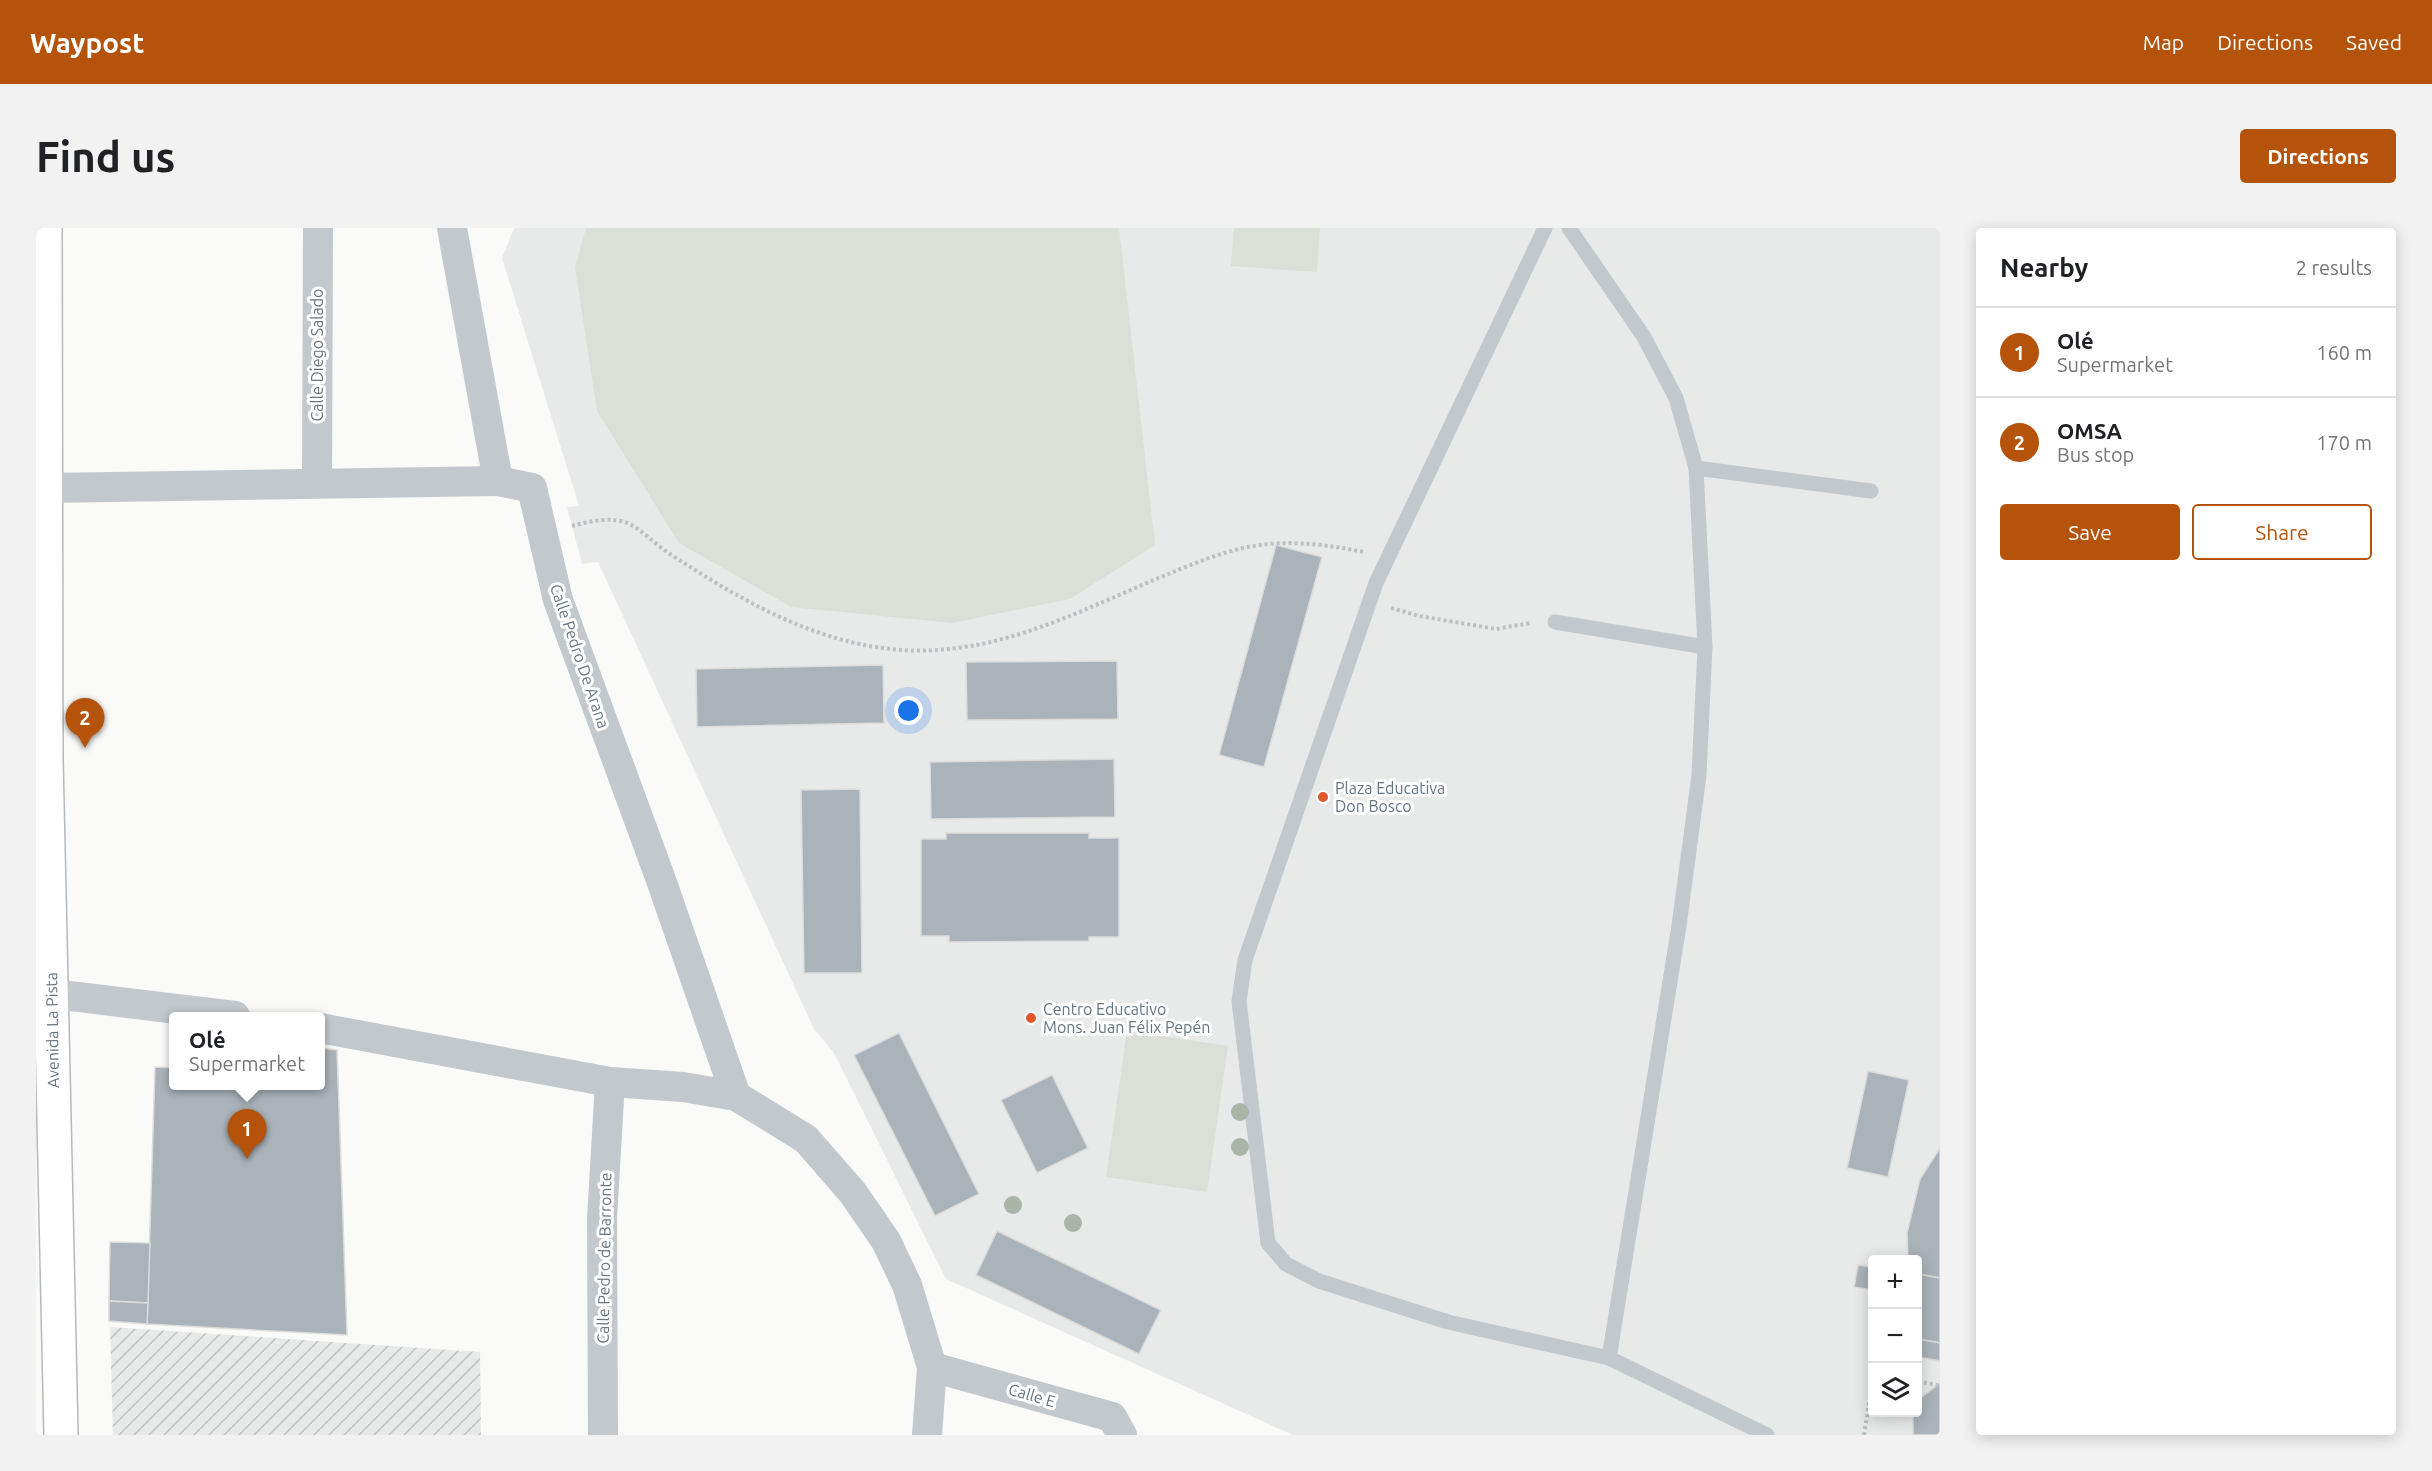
<!DOCTYPE html>
<html lang="en">
<head>
<meta charset="utf-8">
<style>
	body { margin:0; font-family:Ubuntu,sans-serif; background:#f2f2f2; color:#202124 }
	.controls { position:absolute; right:18px; bottom:18px; display:grid; overflow:hidden; border-radius:6px; box-shadow:0 3px 15px #0003 }
	.controls button { width:54px; height:54px; display:grid; place-items:center; padding:0; border:0; border-bottom:2px solid #e0e0e0; background:#fff; color:#202124; font:30px sans-serif }
	.you { position:absolute; left:873px; top:483px; width:21px; height:21px; margin:-15px; border:4px solid #fff; border-radius:50%; background:#1a73e8; box-shadow:0 0 0 9px #1a73e833 }
	.badge { display:grid; place-items:center; width:39px; height:39px; border-radius:50%; background:#b45309; color:#fff; font-size:20px; font-weight:700 }
	.pin { position:absolute; translate:-50% -50px; filter:drop-shadow(0 2px 3px #0008) }
	.pin::after { content:''; position:absolute; top:32px; width:21px; height:18px; background:inherit; clip-path:polygon(0 0,100% 0,50% 100%) }
	.popup { position:absolute; left:133px; top:784px; width:156px; height:78px; box-sizing:border-box; display:grid; place-content:center; border-radius:6px; background:#fff; filter:drop-shadow(0 2px 4px #0005); font-size:20px; white-space:nowrap; color:#757577 }
	.popup b { font-size:22px; color:#202124 }
	.popup::after { content:''; position:absolute; left:50%; top:100%; margin-left:-12px; border:12px solid transparent; border-top-color:#fff }
	.list { margin:0; padding:0; list-style:none }
	h2 { display:flex; justify-content:space-between; align-items:center; height:78px; margin:0; padding:0 24px; font-size:26px }
	h2 small { font-size:20px; font-weight:400; color:#757577 }
	.list li { display:grid; grid-template-columns:39px 1fr auto; gap:18px; align-items:center; box-sizing:border-box; height:90px; padding:0 24px; border-top:2px solid #e0e0e0 }
	.list b { display:block; font-size:22px; white-space:nowrap }
	.list p { margin:0; font-size:20px; white-space:nowrap; color:#757577 }
	.list em { font-size:20px; font-style:normal; color:#757577 }
	.actions { display:flex; gap:12px; padding:18px 24px }
	.actions a { flex:1; padding:14px 0; border:2px solid #b45309; border-radius:6px; text-align:center; font-size:21px; color:#b45309 }
	.actions .main { background:#b45309; color:#fff }
	.icon { flex:none; width:33px; height:33px; fill:none; stroke:currentColor; stroke-width:2; stroke-linecap:round; stroke-linejoin:round }
	.map { position:relative; flex:none; width:1904px; height:1207px; overflow:hidden; border-radius:6px }
	header { display:flex; align-items:center; gap:36px; box-sizing:border-box; height:84px; padding:0 30px; background:#b45309; color:#fff }
	header strong { font-size:28px }
	nav { display:flex; gap:33px; margin-inline-start:auto; font-size:21px }
	.intro { display:flex; align-items:center; justify-content:space-between; box-sizing:border-box; height:144px; padding:0 36px }
	h1 { margin:0; font-size:42px }
	.button { padding:15px 27px; border-radius:6px; background:#b45309; color:#fff; font-size:21px; font-weight:700 }
	main { display:flex; gap:36px; padding:0 36px }
	aside { flex:1; background:#fff; border-radius:6px; box-shadow:0 3px 15px #0003 }
	.map>svg:first-child { display:block }
	.built { fill:#e8e9e9; fill-rule:evenodd }
	.industrial { fill:url(#industrial-furrows) }
	.pitch { fill:#dadfd7 }
	.building { fill:#aab3b9; stroke:#dcdcda; stroke-width:1.5 }
	.lines { fill:none; stroke-linecap:round; stroke-linejoin:round }
	.secondary-casing { stroke:#b3babf; stroke-width:36 }
	.path { stroke:#bbbfc2; stroke-width:4; stroke-dasharray:3 3; stroke-linecap:butt }
	.lane { stroke:#c3c8cc; stroke-width:15 }
	.street { stroke:#c3c8cc; stroke-width:30 }
	.secondary { stroke:#fff; stroke-width:33 }
	.tree { fill:#aab4a7 }
	.poi-dot { fill:#e4572e; stroke:#fff; stroke-width:2 }
	.labels { text-anchor:middle; dominant-baseline:central; stroke-width:6; stroke-linejoin:round; paint-order:stroke }
	.street-label { font-size:16px; fill:#657683; stroke:#fff }
	.poi-label { font-size:16px; fill:#657683; stroke:#fff; text-anchor:start }
</style>
</head>
<body>
<header>
<strong>Waypost</strong>
<nav><a>Map</a><a>Directions</a><a>Saved</a></nav>
</header>
<div class="intro"><h1>Find us</h1><a class="button">Directions</a></div>
<main>
<div class="map">
<svg width="1904" height="1207" viewBox="0 0 1904 1207">
	<defs>
		<pattern id="industrial-furrows" width="10" height="10" patternUnits="userSpaceOnUse" patternTransform="scale(1.5)"><rect width="10" height="10" fill="#e8e9e9"/><path d="M-1 1l2-2M0 10L10 0M9 11l2-2" fill="none" stroke="#c0c1c2"/></pattern>
	</defs>
	<rect width="100%" height="100%" fill="#fafaf8"/>
	<path class="built" d="M478 0H1904V1207H1257L910 1051 798 825 778 801 562 334 546 336 531 279 543 278 466 30ZM1836 1032H1882V1184H1836Z"/>
	<path class="industrial" d="M74 1099 444 1124 445 1207H77Z"/>
	<g class="pitch">
		<path d="M550 0H1083L1119 317 1034 371 916 395 755 379 643 315 561 183 539 39Z"/>
		<path d="M1198 0H1284L1281 44 1195 38Z"/>
		<path d="M1091 803 1192 818 1171 964 1070 949Z"/>
	</g>
	<g class="building">
		<path d="M1240 317 1286 329 1228 539 1183 527Z"/>
		<path d="M1081 433 1082 491 931 492 930 434Z"/>
		<path d="M847 437 848 495 661 499 660 441Z"/>
		<path d="M1078 531 1079 589 895 591 894 534Z"/>
		<path d="M824 561 826 745H768L765 562Z"/>
		<path d="M910 605H1053V610H1083V709H1053V713L913 714V708H885V611H910Z"/>
		<path d="M863 805 943 966 899 988 818 827Z"/>
		<path d="M284 820 301 822 311 1107 111 1096 119 839 138 840V858H284Z"/>
		<path d="M1832 843 1873 852 1852 949 1811 940Z"/>
		<path d="M1016 847 1052 920 1001 945 965 872Z"/>
		<path d="M1904 920V1050L1882 1046V1032H1872L1871 1005 1884 951Z"/>
		<path d="M961 1003 1125 1082 1103 1126 940 1047Z"/>
		<path d="M74 1014 114 1015 112 1075 73 1073Z"/>
		<path d="M1822 1037 1836 1039V1062L1818 1059Z"/>
		<path d="M1882 1046 1904 1050V1115L1882 1111Z"/>
		<path d="M73 1073 112 1075 111 1096 73 1093Z"/>
		<path d="M1882 1111 1904 1115V1133L1882 1129Z"/>
		<path d="M1904 1155V1207H1877V1185L1882 1184 1883 1171Z"/>
	</g>
	<g class="lines">
		<g class="secondary-casing">
			<path id="secondary" d="M9 0 10 531 25 1207"/>
		</g>
		<g class="path">
			<path d="M536 298C554 293 577 288 594 296 608 304 620 317 634 326 705 372 779 416 866 422 960 428 1041 384 1125 349 1159 335 1196 319 1233 316 1265 313 1297 318 1328 324"/>
			<path d="M1355 380 1383 388 1460 401 1495 395"/>
			<path d="M1882 1153 1904 1158"/>
			<path d="M1828 1207 1836 1157"/>
		</g>
		<g class="lane">
			<path d="M1509 0 1340 355 1209 732 1203 773 1232 1015 1250 1036 1283 1053 1412 1094 1573 1130 1731 1207"/>
			<path d="M1533 0 1608 109 1640 170 1660 240 1669 419 1663 547 1643 698 1573 1130"/>
			<path d="M1660 240 1835 263"/>
			<path d="M1519 394 1669 419"/>
		</g>
		<g class="street">
			<path d="M416 0 462 253 496 260 522 372 624 649 700 868"/>
			<path d="M281 254 282 0"/>
			<path d="M11 260 462 253"/>
			<path d="M0 764 199 788"/>
			<path d="M284 800 574 854 647 859 700 868 770 911 817 965 850 1013 871 1057 896 1139 891 1207"/>
			<path d="M896 1139 1076 1189 1086 1207"/>
			<path d="M567 1207 566 991 574 854"/>
		</g>
		<use href="#secondary" class="secondary"/>
	</g>
	<g class="tree">
		<circle cx="1204" cy="884" r="9"/>
		<circle cx="1204" cy="919" r="9"/>
		<circle cx="977" cy="977" r="9"/>
		<circle cx="1037" cy="995" r="9"/>
	</g>
	<g class="poi-dot">
		<circle cx="1287" cy="569" r="6"/>
		<circle cx="995" cy="790" r="6"/>
	</g>
	<g class="labels">
		<g class="street-label">
			<text transform="translate(281 127) rotate(-90)">Calle Diego Salado</text>
			<text transform="translate(544 428) rotate(71)">Calle Pedro De Arana</text>
			<text transform="translate(16 802) rotate(-91)">Avenida La Pista</text>
			<text transform="translate(568 1030) rotate(-89)">Calle Pedro de Barronte</text>
			<text transform="translate(996 1167) rotate(16)">Calle E</text>
		</g>
		<g class="poi-label">
			<text x="1299" y="560">Plaza Educativa<tspan x="1299" dy="18">Don Bosco</tspan></text>
			<text x="1007" y="781">Centro Educativo<tspan x="1007" dy="18">Mons. Juan Félix Pepén</tspan></text>
		</g>
	</g>
</svg>
<div class="controls">
<button>+</button>
<button>−</button>
<button><svg class="icon" aria-label="layers" viewBox="0 0 24 24"><path d="M12 4l9 5-9 5-9-5zM3 14l9 5 9-5"/></svg></button>
</div>
<div class="you"></div>
<div class="pin badge" style="left:211px;top:931px">1</div>
<div class="popup"><b>Olé</b>Supermarket</div>
<div class="pin badge" style="left:49px;top:520px">2</div>
</div>
<aside>
<h2>Nearby<small>2 results</small></h2>
<ul class="list">
<li><span class="badge">1</span><div><b>Olé</b><p>Supermarket</p></div><em>160 m</em></li>
<li><span class="badge">2</span><div><b>OMSA</b><p>Bus stop</p></div><em>170 m</em></li>
</ul>
<div class="actions"><a class="main">Save</a><a>Share</a></div>
</aside>
</main>
</body>
</html>
